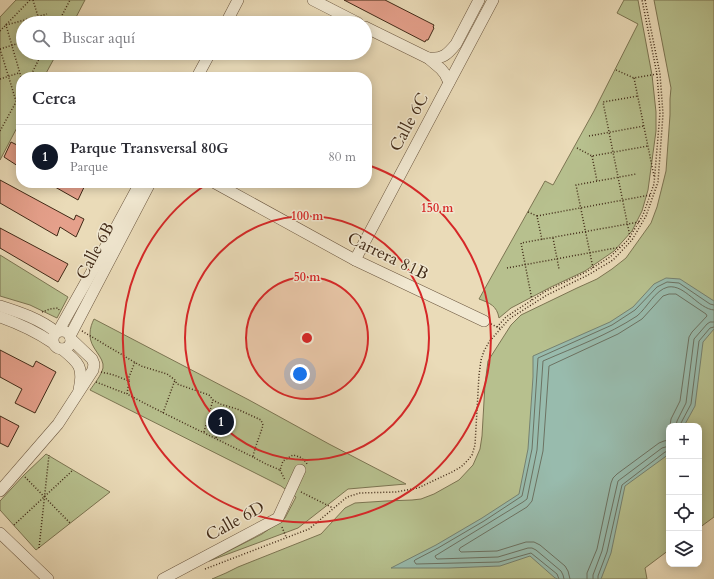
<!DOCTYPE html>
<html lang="es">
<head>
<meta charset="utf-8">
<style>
	body { margin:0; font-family:Cardo,serif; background:#f7f7f7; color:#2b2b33 }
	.controls { position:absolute; right:12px; bottom:12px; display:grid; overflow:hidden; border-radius:8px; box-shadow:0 2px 10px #0003 }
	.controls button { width:36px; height:36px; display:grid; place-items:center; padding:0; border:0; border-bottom:1px solid #e1e1e2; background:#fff; color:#2b2b33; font:20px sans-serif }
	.you { position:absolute; left:300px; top:374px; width:14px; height:14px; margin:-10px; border:3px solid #fff; border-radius:50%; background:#1a73e8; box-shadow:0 0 0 6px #1a73e833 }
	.badge { display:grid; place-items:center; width:26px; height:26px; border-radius:50%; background:#111827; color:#fff; font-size:13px; font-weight:700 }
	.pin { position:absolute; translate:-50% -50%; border:2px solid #fff; box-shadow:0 1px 4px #0006 }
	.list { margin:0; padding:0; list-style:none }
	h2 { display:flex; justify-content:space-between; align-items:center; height:52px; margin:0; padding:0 16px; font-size:17px }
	h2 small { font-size:13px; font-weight:400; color:#7c7c81 }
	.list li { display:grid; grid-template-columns:26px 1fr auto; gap:12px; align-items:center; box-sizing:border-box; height:64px; padding:0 16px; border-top:1px solid #e1e1e2 }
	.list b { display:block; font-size:15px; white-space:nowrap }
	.list p { margin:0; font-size:13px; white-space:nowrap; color:#7c7c81 }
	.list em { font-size:13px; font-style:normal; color:#7c7c81 }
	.icon { flex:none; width:22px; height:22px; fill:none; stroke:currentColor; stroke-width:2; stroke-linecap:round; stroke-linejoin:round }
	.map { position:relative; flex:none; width:714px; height:579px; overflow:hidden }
	.search { position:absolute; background:#fff; box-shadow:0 2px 10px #0003; left:16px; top:16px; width:356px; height:44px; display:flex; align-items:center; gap:10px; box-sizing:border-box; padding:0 14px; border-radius:22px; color:#7c7c81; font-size:15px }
	.panel { position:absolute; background:#fff; box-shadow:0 2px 10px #0003; left:16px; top:72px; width:356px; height:116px; border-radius:16px }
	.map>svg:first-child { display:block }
	.green { fill:#b7c08e; stroke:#7c7552 }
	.water { fill:#98bbad; stroke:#758171 }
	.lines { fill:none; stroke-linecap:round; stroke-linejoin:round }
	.shore { stroke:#6c7262; stroke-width:1 }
	.building { fill:#e5a08b; stroke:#412a17 }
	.minor-casing { stroke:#6b563f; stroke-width:12 }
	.path { stroke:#412a17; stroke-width:1.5; stroke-dasharray:1 2; stroke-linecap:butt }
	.minor { stroke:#f1e8d1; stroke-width:11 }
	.ring { fill:none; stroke:#d62828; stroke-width:2 }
	.labels { text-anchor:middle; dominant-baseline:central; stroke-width:3; stroke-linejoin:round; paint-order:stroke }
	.street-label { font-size:17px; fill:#412a17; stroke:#f1e8d1 }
	.centre { fill:#d62828; stroke:#f1e8d1; stroke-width:2 }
	.ring-label { font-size:12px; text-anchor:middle; font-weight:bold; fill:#d62828; stroke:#f1e8d1; stroke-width:3; stroke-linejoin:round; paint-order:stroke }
</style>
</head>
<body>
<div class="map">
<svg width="714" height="579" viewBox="0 0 714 579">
	<rect width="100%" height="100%" fill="#eadbb8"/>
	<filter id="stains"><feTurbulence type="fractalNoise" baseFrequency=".005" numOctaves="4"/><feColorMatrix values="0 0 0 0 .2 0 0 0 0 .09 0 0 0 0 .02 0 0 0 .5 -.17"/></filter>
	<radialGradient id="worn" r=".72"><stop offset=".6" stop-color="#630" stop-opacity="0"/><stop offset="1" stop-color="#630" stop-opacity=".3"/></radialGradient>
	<g class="green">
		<path d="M16 0H85L73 23H23V53H57L44 77H21V120L0 160V17Z"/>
		<path d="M624 0H638L652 75 656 112V131L648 190 642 211 632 231 614 251 585 271 551 287 511 308 499 318C497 306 490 303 479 299L545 181 553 185 594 111 638 24 617 13Z"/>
		<path d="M654 0H714V517L699 528V426H669V550L645 568 647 579H212L226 573 238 567 321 534 345 508 355 503 386 501 412 500 421 499 434 494 459 480 473 465 480 449 482 436 485 384 488 361 511 325 521 315 577 288 597 279 612 269 626 258 651 223 657 207 666 171 670 115V99L671 88Z"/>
		<path d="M0 255 68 297 57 318 30 305 0 296Z"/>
		<path d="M94 319 249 400 329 444 406 484 348 489 298 528 209 561 262 534 285 518 296 497 281 486 90 390C94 384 101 376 103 368 105 357 89 348 90 334 90 328 92 323 94 319Z"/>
		<path d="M46 454 110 492 36 550 0 510V501L24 475Z"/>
	</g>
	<path class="water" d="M666 278 680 279 714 301V329L703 342 695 406 684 426H669V454L625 486 611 553 601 579H558L555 578 530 556 500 566 449 568H391L436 545 482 518 519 494 528 449 533 377V356L610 322 633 307 654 284Z"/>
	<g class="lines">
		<g class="shore">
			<path d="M676 426 677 421 686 403 694 339 707 324 710 322H714"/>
			<path d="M681 426V423L691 404 699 341 710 328 714 327"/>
			<path d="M559 579 557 574 531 553 499 562 416 564 414 561 415 560 438 548 484 521 522 496 532 449 538 358 612 325 635 310 657 287 667 282 679 283 710 304 714 305"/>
			<path d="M564 579 563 575 561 571 536 550 532 548H528L498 557 437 559 436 558 435 556 523 502 527 499 537 450 543 361C575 347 608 335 637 316 647 308 655 290 668 287 685 284 698 309 714 310"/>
			<path d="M570 579 568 571 565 566 540 545 534 542H526L497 551 461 552 459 550 460 548 527 507 532 501 543 451 549 366 618 334 642 319 663 296 669 294H676L706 314 707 316 692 332 689 337 680 401 671 419 670 426"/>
			<path d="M587 579V573L597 549 611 483 613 478 617 474 659 443 664 441 669 440"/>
			<path d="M593 579V575L602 551 618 481 662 448 669 446"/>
			<path d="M598 579V576L607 552 622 485 665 452 669 451"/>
		</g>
	</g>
	<g class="building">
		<path d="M344 0H385L434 25 433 27 434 28 428 40H426L425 42Z"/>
		<path d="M11 142 21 147V168L4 157Z"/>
		<path d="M0 180 74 220 76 215 84 219 76 237 60 227 57 236 0 203Z"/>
		<path d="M48 183H86L78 200Z"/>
		<path d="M0 228 68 264 58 282 0 248Z"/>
		<path d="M0 350 33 367 36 361 56 372 35 413 15 403 22 389 0 377Z"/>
		<path d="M0 416 19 426 8 447 0 443Z"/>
	</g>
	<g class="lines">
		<g class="minor-casing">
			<g id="minor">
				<path d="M313 0 358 23"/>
				<path d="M226 23 238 0"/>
				<path d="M365 27 428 58 441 69 445 74 449 82"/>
				<path d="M428 58C443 59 447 55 456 44L479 0"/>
				<path d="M197 77 210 53"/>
				<path d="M215 183 355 260 484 321"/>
				<path d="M355 260 493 0"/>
				<path d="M0 306C19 312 40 319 56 332"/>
				<path d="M0 317C20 324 35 331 53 343"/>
				<path d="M59 330 99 259 140 183"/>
				<circle cx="62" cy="340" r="9"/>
				<path d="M70 336 150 183"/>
				<path d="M62 349C79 363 84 367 79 390"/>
				<path d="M0 491 58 424 93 370 94 364 92 359 71 339"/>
				<path d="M0 533 48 579"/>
				<path d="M163 579 278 518 300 470"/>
			</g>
		</g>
		<g class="path">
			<path d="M33 0 40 23"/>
			<path d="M58 23 70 0"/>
			<path d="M0 31 30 0"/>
			<path d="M0 49 16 101"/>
			<path d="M0 49 23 42"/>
			<path d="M616 70 634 78 657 74"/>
			<path d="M21 77 6 25 47 14"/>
			<path d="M30 77 42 53"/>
			<path d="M634 78 654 176"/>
			<path d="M0 79 19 73"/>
			<path d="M0 131 21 93"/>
			<path d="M589 136 644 126"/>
			<path d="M577 148 592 156 648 146"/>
			<path d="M592 156 597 181"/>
			<path d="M528 212 537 216 542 240"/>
			<path d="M537 216 650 195"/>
			<path d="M630 237 603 102 638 96"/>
			<path d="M553 238 559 269"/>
			<path d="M507 268 621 247"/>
			<path d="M593 268 576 185 636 174"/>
			<path d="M532 300 521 243 639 222"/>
			<path d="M42 312 50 309 58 308 59 310"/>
			<path d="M491 324 501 329"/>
			<path d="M497 327 506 317 546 291 586 272 610 257 628 240 643 215 654 184 660 113 657 74 642 0"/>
			<path d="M82 331 141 366 167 374 175 380 177 384 209 395 213 400 220 404 237 409 261 420 263 425C260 436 255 446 253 457L266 464 280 470 283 461 293 455 300 457 306 462 307 464"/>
			<path d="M101 372 114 375 129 381V377L135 362"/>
			<path d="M129 381 127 394C168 416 211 436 253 457"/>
			<path d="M96 382 127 394"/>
			<path d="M163 413 175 380"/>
			<path d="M204 432 213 400"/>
			<path d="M216 438 227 407"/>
			<path d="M280 470 285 480"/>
			<path d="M25 477 70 523"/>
			<path d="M301 492 333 508"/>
			<path d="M14 525 73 470"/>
			<path d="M282 527 286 537"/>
			<path d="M39 548 49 455"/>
			<path d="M205 569 309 529 347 497 360 493 396 492 418 488 452 472 461 467 468 460 472 455 475 445 479 375 481 360 484 351 489 342 509 319 547 295 588 275 613 260 632 240 646 216 658 182 663 114 660 74 645 0"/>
		</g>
		<use href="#minor" class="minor"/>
	</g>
	<circle cx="307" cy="338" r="61" fill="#d62828" fill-opacity=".12"/>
	<g class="ring">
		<circle cx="307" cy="338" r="61"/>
		<circle cx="307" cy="338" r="122"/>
		<path d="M368 165A184 184 0 1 1 207 184"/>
	</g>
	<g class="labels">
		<g class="street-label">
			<text transform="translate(409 122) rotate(-62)">Calle 6C</text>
			<text transform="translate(95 251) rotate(-62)">Calle 6B</text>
			<text transform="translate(388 256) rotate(26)">Carrera 81B</text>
			<text transform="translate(235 521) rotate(-29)">Calle 6D</text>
		</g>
	</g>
	<circle cx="307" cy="338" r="6" class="centre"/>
	<g class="ring-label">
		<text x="437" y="212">150 m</text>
		<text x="307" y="220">100 m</text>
		<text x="307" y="281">50 m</text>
	</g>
	<rect width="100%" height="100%" filter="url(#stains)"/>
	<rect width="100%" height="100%" fill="url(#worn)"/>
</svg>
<div class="controls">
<button>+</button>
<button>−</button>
<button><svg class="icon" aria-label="locate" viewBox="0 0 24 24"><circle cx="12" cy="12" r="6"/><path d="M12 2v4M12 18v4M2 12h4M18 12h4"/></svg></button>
<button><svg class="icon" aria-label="layers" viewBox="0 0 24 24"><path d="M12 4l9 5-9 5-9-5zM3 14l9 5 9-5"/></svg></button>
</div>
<div class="you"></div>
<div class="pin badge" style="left:221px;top:422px">1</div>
<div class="search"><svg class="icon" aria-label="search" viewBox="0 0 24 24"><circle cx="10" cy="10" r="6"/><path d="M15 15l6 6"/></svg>Buscar aquí</div>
<section class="panel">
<h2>Cerca<small></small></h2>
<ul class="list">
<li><span class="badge">1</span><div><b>Parque Transversal 80G</b><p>Parque</p></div><em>80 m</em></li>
</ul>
</section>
</div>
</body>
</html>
